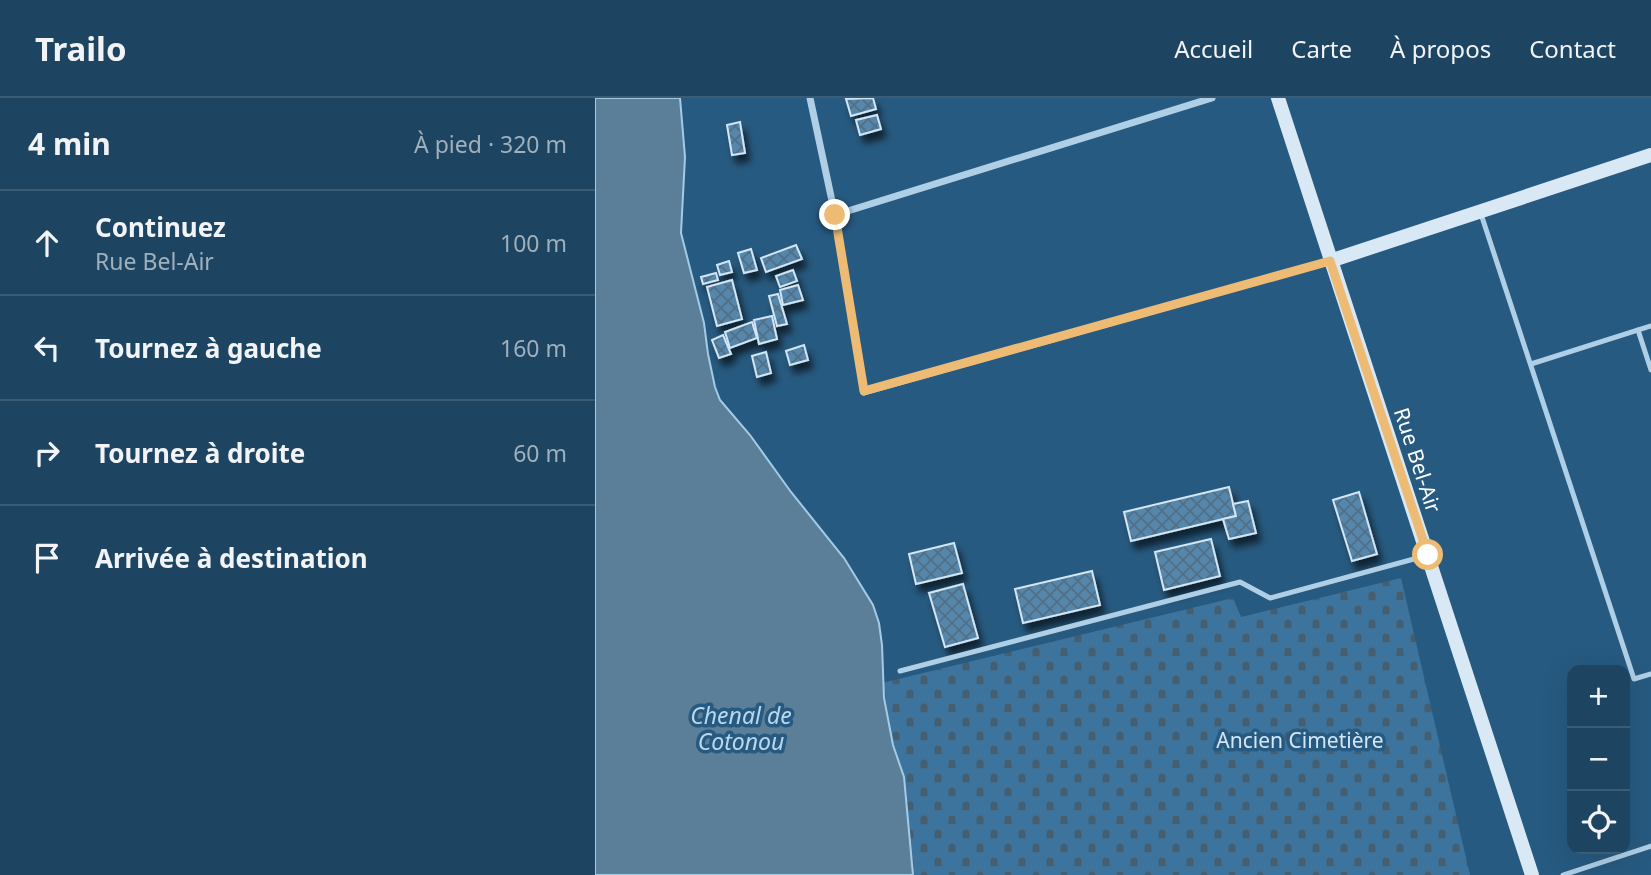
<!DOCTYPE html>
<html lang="fr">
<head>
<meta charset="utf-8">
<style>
	body { margin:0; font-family:"Noto Sans",sans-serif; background:#2a4e69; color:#f1f3f6 }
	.controls { position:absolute; right:21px; bottom:21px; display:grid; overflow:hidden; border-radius:14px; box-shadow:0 7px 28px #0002 }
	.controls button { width:63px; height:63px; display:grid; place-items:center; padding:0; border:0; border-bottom:2px solid #3b5c75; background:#1d4460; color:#f1f3f6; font:35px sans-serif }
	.stop { position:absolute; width:21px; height:21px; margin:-16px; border:5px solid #eebb75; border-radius:50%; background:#fff }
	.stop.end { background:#eebb75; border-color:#fff; box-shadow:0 2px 7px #0008 }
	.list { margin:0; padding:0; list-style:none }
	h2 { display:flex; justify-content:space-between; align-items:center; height:91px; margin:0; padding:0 28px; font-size:30px }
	h2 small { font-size:23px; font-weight:400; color:#a0b0bd }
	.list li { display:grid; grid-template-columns:46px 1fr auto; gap:21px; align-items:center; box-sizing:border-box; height:105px; padding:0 28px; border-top:2px solid #3b5c75 }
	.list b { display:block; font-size:26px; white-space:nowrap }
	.list p { margin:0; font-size:23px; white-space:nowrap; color:#a0b0bd }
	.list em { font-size:23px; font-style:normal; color:#a0b0bd }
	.icon { flex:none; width:38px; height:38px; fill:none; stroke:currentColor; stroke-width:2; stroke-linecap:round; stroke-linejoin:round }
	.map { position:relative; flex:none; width:1056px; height:777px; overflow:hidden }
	header { display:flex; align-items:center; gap:42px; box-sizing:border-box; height:98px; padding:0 35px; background:#1d4460; border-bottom:2px solid #3b5c75 }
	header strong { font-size:33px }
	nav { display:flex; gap:38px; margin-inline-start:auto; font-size:24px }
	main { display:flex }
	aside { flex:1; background:#1d4460 }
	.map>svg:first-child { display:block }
	.cemetery { fill:url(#cemetery-stones) }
	.water { fill:#5b7f98; stroke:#a4cbe6; stroke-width:2 }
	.building { fill:url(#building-cross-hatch); stroke:#d2e6f5; stroke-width:2; filter:url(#shadow) }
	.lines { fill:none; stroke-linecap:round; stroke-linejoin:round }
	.lane { stroke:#afcfe6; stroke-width:5 }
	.street { stroke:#afcfe6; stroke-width:7 }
	.secondary { stroke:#d8e9f5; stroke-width:14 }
	.route { stroke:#eebb75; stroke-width:9 }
	.labels { text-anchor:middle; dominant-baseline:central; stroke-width:7; stroke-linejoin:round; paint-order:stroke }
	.street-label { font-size:21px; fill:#fff; stroke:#275a80 }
	.park-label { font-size:21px; fill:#d2e6f5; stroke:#275a80 }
	.water-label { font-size:23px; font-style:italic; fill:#bad8ed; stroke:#275a80 }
</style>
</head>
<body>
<header>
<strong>Trailo</strong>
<nav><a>Accueil</a><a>Carte</a><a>À propos</a><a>Contact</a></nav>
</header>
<main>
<aside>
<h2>4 min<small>À pied · 320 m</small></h2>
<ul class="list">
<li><svg class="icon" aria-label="ahead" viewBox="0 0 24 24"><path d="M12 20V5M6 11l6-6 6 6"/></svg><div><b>Continuez</b><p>Rue Bel-Air</p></div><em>100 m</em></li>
<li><svg class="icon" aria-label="left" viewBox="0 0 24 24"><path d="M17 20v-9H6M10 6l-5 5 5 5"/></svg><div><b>Tournez à gauche</b></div><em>160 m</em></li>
<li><svg class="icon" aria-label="right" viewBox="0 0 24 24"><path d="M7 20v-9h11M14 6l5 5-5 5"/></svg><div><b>Tournez à droite</b></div><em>60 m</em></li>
<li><svg class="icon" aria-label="arrive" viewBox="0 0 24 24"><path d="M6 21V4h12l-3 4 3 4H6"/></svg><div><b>Arrivée à destination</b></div></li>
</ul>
</aside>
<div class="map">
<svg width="1056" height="777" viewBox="0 0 1056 777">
	<defs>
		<pattern id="cemetery-stones" width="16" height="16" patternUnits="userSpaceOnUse" patternTransform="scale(1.75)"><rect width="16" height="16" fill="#3c749d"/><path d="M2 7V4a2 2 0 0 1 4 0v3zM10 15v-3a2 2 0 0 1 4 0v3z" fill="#455e70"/></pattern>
		<pattern id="building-cross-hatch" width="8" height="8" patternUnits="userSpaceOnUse" patternTransform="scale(1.75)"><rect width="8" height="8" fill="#5486ab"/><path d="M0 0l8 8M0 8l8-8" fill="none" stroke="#516f85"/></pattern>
		<filter id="shadow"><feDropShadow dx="4.5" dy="8" stdDeviation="3.5" flood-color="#0009"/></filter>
	</defs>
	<rect width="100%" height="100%" fill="#275a80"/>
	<path class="cemetery" d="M806 480 875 777H318L309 679 298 647 287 585 638 500 646 519Z"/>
	<path class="water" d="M0 0H85L90 59 86 135 109 225 113 256 120 289 125 302 155 337 196 394 249 460 278 507 284 525 287 547 289 600 298 647 309 679 318 777H0Z"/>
	<g class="building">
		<path d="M278 0 281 11 256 18 251 1Z"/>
		<path d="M282 17 286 31 265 37 261 22Z"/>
		<path d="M145 24 150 55 137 57 132 27Z"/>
		<path d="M201 147 207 161 171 174 166 160Z"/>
		<path d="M156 151 162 172 149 175 143 155Z"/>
		<path d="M134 163 137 174 125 177 122 167Z"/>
		<path d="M198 172 202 183 185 189 181 178Z"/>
		<path d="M121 175 123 182 108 186 106 179Z"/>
		<path d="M137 182 147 221 122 228 112 189Z"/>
		<path d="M203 187 208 202 188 207 185 192Z"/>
		<path d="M183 196 192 226 182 228 174 198Z"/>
		<path d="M177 218 182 241 164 246 159 222Z"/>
		<path d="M157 224 162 240 135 250 130 234Z"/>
		<path d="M128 237 136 256 124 260 117 242Z"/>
		<path d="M209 247 213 262 195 267 191 253Z"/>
		<path d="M171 254 176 275 162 279 157 258Z"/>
		<path d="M634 389 641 418 536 443 529 414Z"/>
		<path d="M764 394 782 456 757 463 738 402Z"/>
		<path d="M653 403 661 435 634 441 628 421 641 418 638 406Z"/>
		<path d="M616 441 625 478 569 492 560 454Z"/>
		<path d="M359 445 367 475 321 486 314 456Z"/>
		<path d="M497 473 505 507 428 525 420 491Z"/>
		<path d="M368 486 383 540 350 549 334 495Z"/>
	</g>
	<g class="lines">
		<g class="lane">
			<path d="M886 116 1039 581 1056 576"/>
			<path d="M1043 232 1056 272"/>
			<path d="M936 266 1056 228"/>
			<path d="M305 573 645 484 675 500 830 458"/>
			<path d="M968 777 1056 748"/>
		</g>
		<g class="street">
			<path d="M215 0 240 117 269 294 735 163"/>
			<path d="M240 117 617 0"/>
		</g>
		<g class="secondary">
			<path d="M683 0 937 777"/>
			<path d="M735 163 1056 57"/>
		</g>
	</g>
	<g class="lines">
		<path class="route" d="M240 117 269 293 735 163 833 457"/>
	</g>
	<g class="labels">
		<g class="street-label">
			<text transform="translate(823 362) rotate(72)">Rue Bel-Air</text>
		</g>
		<g class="park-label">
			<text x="705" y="642">Ancien Cimetière</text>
		</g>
		<g class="water-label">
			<text x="146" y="617">Chenal de<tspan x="146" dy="26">Cotonou</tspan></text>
		</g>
	</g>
</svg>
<div class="controls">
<button>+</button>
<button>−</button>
<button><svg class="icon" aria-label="locate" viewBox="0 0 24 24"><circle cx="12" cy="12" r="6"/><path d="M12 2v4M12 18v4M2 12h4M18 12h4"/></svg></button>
</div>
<div class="stop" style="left:833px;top:457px"></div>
<div class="stop end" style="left:240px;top:117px"></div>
</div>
</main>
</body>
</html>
